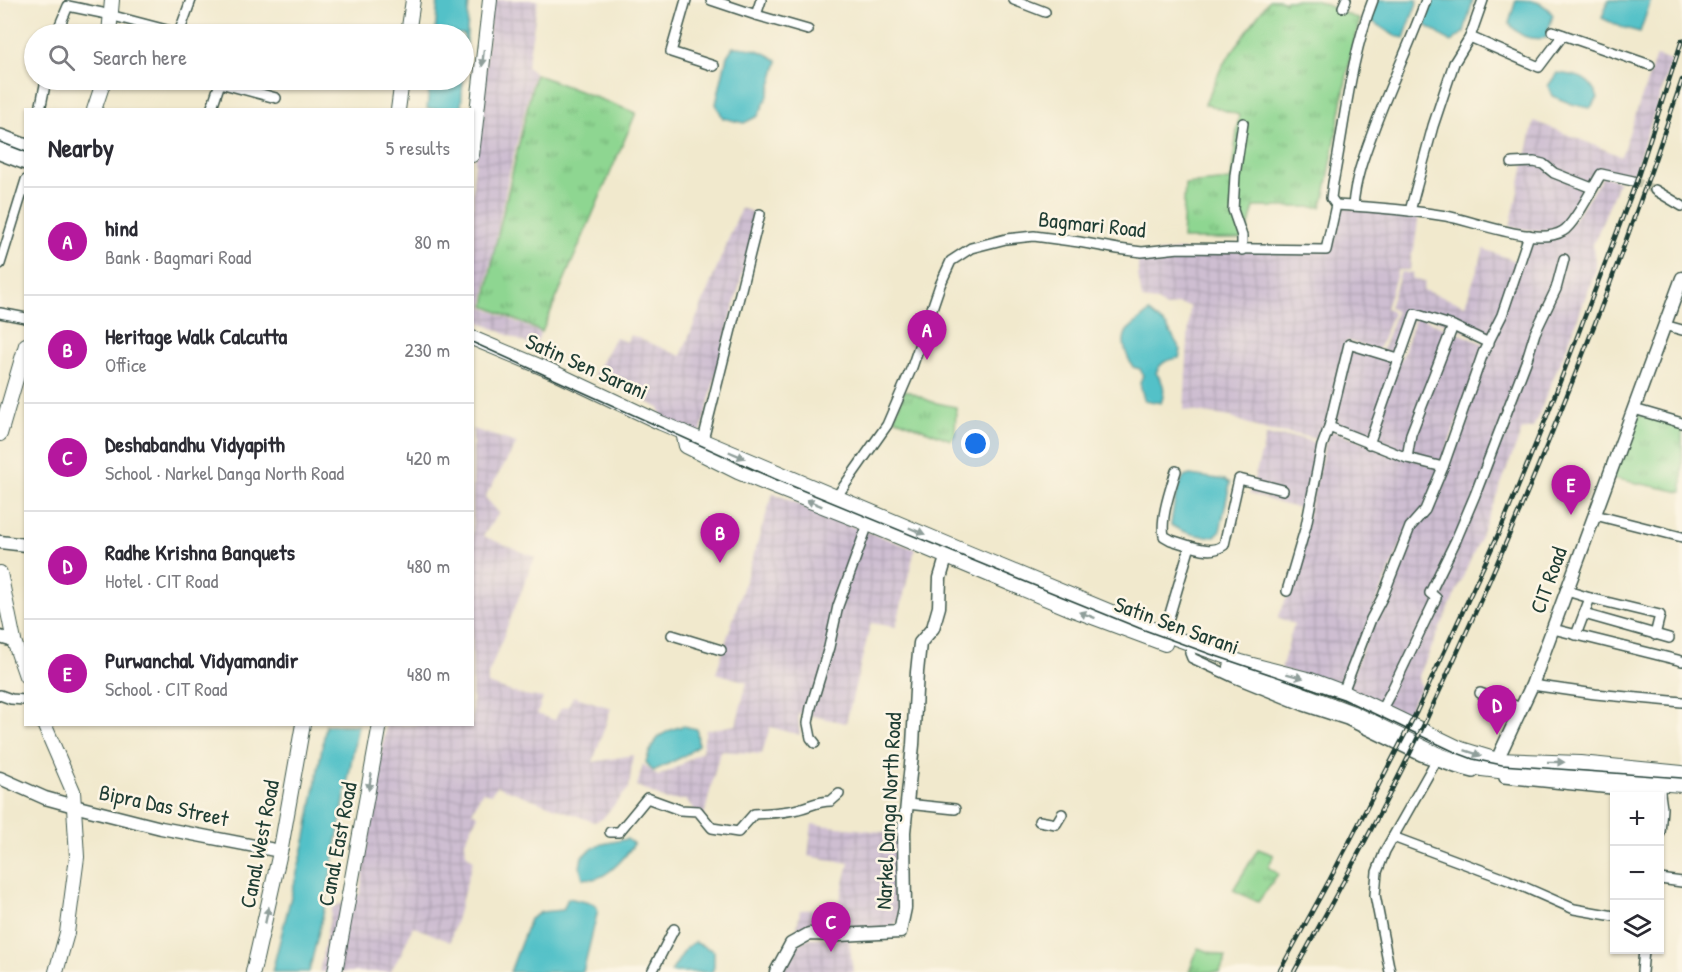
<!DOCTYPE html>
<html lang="en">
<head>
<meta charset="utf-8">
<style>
	body { margin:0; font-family:"Patrick Hand",sans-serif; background:#f2f2f3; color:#2b2b33 }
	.controls { position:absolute; right:18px; bottom:18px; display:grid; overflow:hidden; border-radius:0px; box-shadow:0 2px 4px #0004 }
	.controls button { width:54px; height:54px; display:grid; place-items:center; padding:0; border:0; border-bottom:2px solid #e1e1e2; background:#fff; color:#2b2b33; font:30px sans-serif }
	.you { position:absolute; left:976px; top:444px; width:21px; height:21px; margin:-15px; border:4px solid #fff; border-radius:50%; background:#1a73e8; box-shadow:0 0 0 9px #1a73e833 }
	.badge { display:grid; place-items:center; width:39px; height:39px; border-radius:50%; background:#b5179e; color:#fff; font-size:20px; font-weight:700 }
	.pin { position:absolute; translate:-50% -50px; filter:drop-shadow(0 2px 3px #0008) }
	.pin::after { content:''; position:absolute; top:32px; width:21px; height:18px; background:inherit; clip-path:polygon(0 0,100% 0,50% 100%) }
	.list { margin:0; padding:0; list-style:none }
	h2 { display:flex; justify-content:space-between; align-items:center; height:78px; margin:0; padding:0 24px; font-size:26px }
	h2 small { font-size:20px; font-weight:400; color:#7c7c81 }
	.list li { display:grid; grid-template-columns:39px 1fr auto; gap:18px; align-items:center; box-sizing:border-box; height:108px; padding:0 24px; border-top:2px solid #e1e1e2 }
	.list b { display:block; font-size:22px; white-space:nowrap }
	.list p { margin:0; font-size:20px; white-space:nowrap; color:#7c7c81 }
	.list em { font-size:20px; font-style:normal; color:#7c7c81 }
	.icon { flex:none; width:33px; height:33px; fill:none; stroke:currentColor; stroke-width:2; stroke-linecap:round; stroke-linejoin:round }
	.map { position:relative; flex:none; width:1682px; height:972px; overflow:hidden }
	.search { position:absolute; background:#fff; box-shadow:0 2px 4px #0004; left:24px; top:24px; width:450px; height:66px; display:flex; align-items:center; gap:15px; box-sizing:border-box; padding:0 21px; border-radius:33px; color:#7c7c81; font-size:22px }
	.panel { position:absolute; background:#fff; box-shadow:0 2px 4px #0004; left:24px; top:108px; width:450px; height:618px; border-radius:0px }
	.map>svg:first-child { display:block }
	.industrial { fill:url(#industrial-grid) }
	.park { fill:url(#park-tufts); stroke:#568a62; stroke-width:1.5 }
	.water { fill:#53c1c8; stroke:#397f7e; stroke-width:1.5 }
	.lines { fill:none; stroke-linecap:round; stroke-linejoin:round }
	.minor-tunnel { stroke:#c7c7ae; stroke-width:9; stroke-dasharray:9 4.5; stroke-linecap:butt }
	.minor-casing { stroke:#3e574b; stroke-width:12 }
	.tertiary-casing { stroke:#3e574b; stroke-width:15 }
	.secondary-casing { stroke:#3e574b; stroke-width:16 }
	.primary-casing { stroke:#3e574b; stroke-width:18 }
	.minor { stroke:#fff; stroke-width:9 }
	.tertiary { stroke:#fff; stroke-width:12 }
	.secondary { stroke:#fff; stroke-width:14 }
	.primary { stroke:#fff; stroke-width:15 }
	.tram { stroke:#1f3d34; stroke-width:1.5 }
	.rail-casing { stroke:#1f3d34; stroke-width:4.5 }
	.rail { stroke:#fcf5e5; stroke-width:2; stroke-dasharray:7; stroke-linecap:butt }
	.oneway { fill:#8f9e9a }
	.labels { text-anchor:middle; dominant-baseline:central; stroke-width:5; stroke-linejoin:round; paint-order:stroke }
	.street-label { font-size:22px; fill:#1f3d34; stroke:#fcf5e5 }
</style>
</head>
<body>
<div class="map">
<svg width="1682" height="972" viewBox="0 0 1682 972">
	<defs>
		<pattern id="industrial-grid" width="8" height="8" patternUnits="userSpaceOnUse" patternTransform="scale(1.5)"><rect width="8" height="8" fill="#cebed1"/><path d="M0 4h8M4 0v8" fill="none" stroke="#b0a4b4"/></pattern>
		<pattern id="park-tufts" width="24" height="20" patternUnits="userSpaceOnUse" patternTransform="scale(1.5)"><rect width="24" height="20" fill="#8ed691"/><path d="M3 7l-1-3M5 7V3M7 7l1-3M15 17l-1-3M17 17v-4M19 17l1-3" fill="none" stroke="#73af77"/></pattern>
	</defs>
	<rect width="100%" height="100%" fill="#fcf5e5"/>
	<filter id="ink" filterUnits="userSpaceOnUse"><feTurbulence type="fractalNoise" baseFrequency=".0167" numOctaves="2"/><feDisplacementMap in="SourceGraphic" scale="12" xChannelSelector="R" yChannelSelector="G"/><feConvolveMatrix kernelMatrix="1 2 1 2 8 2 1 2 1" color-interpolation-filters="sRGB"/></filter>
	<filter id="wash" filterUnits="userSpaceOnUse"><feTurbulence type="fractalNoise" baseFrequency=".008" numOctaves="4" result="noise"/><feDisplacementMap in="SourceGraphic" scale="24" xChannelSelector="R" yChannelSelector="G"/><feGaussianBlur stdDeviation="1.35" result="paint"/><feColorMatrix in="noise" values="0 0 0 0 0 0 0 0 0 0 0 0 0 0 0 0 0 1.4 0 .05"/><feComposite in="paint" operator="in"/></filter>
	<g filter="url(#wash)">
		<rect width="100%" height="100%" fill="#f1e9cd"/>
		<g class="industrial">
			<path d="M492 0H538L527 67 534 73 509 175 490 267 483 307 541 333 534 347 473 319V181Z"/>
			<path d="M1656 56 1672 61 1633 175 1600 169 1574 211 1561 227 1539 231 1510 227 1534 121 1621 156Z"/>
			<path d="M1603 176 1619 181 1593 245 1596 269 1571 336 1533 428 1522 430 1481 536 1418 678 1421 687 1407 714 1346 690 1411 528 1427 510 1530 237 1565 232Z"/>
			<path d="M1338 207 1419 214 1414 249 1411 256 1410 270H1398L1386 308 1393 313 1378 350 1347 341 1327 426 1320 440 1295 434 1264 430 1231 417 1184 410 1190 306 1177 304 1166 308 1157 301 1142 299 1138 274V255L1179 250 1326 251Z"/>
			<path d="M741 208 758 214 700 436 662 417 659 408 594 375 615 337 626 342 631 335 681 356Z"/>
			<path d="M1484 249 1518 262 1487 340 1415 311 1398 356 1382 351 1396 312 1389 307 1401 272 1409 273 1413 272 1412 278 1425 282 1423 290 1465 305Z"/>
			<path d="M1416 316 1485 344 1441 465 1331 426 1350 347 1401 361Z"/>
			<path d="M473 429 517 443 485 497 499 513 483 536 535 557 488 675V684L518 694 543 698 537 714 555 720 561 708 568 706 573 696 611 708 593 762 633 755 629 788 602 819 594 822 497 786 491 794 482 792 472 812 478 815 465 841 466 854 473 860 450 942 413 926 401 954 390 972H319L332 908 360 894 386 725 472 724Z"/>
			<path d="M1331 430 1440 468 1425 510 1409 525 1341 688 1281 669 1294 624 1278 618 1290 590 1325 444Z"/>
			<path d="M1266 436 1295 437 1321 444 1308 510 1285 505 1250 494Z"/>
			<path d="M773 493 846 524 915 549 896 627 871 623 846 723 798 713 800 735 770 727 762 754 720 751 704 816 699 815 686 800H667L637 786 643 764 658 776 679 766 702 751 706 730 736 725 747 682 716 673Z"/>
			<path d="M812 824 900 834V919L889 930 813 928 800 933 797 927 800 910 838 908 849 863 808 856Z"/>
			<path d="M808 938H849L853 972H781L795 946Z"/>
		</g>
		<g class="park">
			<path d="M1269 0H1279L1285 2 1286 0H1315L1360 20 1350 58 1325 196 1321 207H1254L1245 239H1182L1185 184 1231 180 1239 115 1205 104 1222 66Z"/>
			<path d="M535 74 636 113 542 332 485 306 494 252Z"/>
			<path d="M905 390 932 402 956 407 955 435 951 440 894 418Z"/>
			<path d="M1635 414 1682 425V492L1612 478Z"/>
			<path d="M1258 849 1274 855 1268 867 1278 874 1258 902 1233 890Z"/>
			<path d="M1198 948 1226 957 1220 972H1189Z"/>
		</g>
		<g class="water">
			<path d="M438 0H469L464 79V34H435Z"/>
			<path d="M1377 0H1418L1404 38 1395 36 1370 20Z"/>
			<path d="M1430 0H1473L1464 32 1451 42 1426 25 1425 14Z"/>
			<path d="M1516 0C1533 0 1543 1 1553 15L1546 38C1528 40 1520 37 1509 23Z"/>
			<path d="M1608 0H1651L1640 32 1621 27 1602 18Z"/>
			<path d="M733 47C749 47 765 51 778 61L768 96 758 116 744 123 723 118 716 104 727 56Z"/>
			<path d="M1557 73C1578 76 1590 76 1598 98L1590 108 1572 104 1552 96 1548 86Z"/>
			<path d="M430 80H463L461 109H427Z"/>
			<path d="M1149 312 1167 327 1181 350 1179 358C1168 359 1160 362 1156 373 1164 383 1166 390 1161 403L1144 400 1140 383 1143 375 1140 369 1133 367C1127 357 1120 342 1127 331 1129 328 1146 315 1149 312Z"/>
			<path d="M1190 475 1225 480 1230 483 1220 531 1214 537C1199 536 1185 534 1171 525 1173 510 1175 490 1184 477Z"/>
			<path d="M326 725H358L324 910 309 972H272L306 837Z"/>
			<path d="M683 726 697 729 698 745 686 755 653 771 646 762C653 739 660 732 683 726Z"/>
			<path d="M627 839 634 844C626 856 609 877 593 879 590 879 587 878 583 878L580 867 582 856 598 845Z"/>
			<path d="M568 898 594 904 598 910 583 972H510L530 919 541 912 563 910Z"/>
			<path d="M694 942 714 951V967L712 972H671L686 948Z"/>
		</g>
	</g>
	<g filter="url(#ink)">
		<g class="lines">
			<path class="minor-tunnel" d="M1633 181 1655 190"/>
			<g class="minor-casing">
				<g id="minor">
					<path d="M686 0 671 52 714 66"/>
					<path d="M711 0 756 15 761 0"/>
					<path d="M1014 0 1045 12"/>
					<path d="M1343 7 1346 0"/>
					<path d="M756 15 808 30"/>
					<path d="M1552 31 1650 65"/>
					<path d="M179 33 191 0"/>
					<path d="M56 34 68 6 102 13 182 34"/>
					<path d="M1470 37 1539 67 1563 35"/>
					<path d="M220 83 276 98"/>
					<path d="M40 110 46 80"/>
					<path d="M211 110 221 80"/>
					<path d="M1512 163 1534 162 1543 164 1554 173 1592 188"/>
					<path d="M1655 190 1682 206"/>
					<path d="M1336 205 1331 198 1333 183C1345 122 1350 58 1373 0"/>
					<path d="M1353 206C1355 180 1363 158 1372 134 1388 89 1410 45 1426 0"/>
					<path d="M1410 211 1433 126 1454 63 1470 37 1483 0"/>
					<path d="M1242 250V236L1233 210 1235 175 1243 123"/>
					<path d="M0 264 26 180"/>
					<path d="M0 313 26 318"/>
					<path d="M1664 325 1682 330"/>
					<path d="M1634 409 1682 423"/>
					<path d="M1329 427 1349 344 1398 359"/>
					<path d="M702 444 760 214"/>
					<path d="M1369 444 1415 314 1453 326 1489 343"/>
					<path d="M1407 458 1411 434 1453 326"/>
					<path d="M837 496 887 425 912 367 940 285 951 261 971 248 1006 239 1034 236 1079 242 1118 249 1142 252 1179 248 1326 250 1336 205C1373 207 1410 210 1446 216 1474 221 1538 247 1563 231 1574 225 1593 187 1601 174L1633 181"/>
					<path d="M1595 515 1682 537"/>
					<path d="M1190 546C1202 549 1213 553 1224 545L1239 479 1283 490"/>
					<path d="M1287 591 1306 526 1322 446 1329 427 1407 458 1443 467"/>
					<path d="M1567 591 1590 598"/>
					<path d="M1584 614 1669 638"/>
					<path d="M1553 629 1682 661"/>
					<path d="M1164 634 1190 546 1171 540 1164 536C1160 518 1171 488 1176 471"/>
					<path d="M672 635 721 650"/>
					<path d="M1576 635 1590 598 1660 615 1655 635"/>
					<path d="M1190 653 1192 658 1235 678 1304 706 1347 720 1421 756 1458 769 1473 773"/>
					<path d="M1532 685 1595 694 1682 702"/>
					<path d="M1343 692 1371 619 1383 596 1410 527 1425 510 1443 467 1483 353 1502 315 1529 235"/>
					<path d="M1480 693 1521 708"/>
					<path d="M0 695 11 699 25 700"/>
					<path d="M1374 723 1391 692 1436 598 1430 593 1456 540 1475 495 1526 362 1535 333 1556 289 1564 259"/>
					<path d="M815 743 811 738 808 723 811 707 829 647 838 606 868 524"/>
					<path d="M1504 778 1660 794 1661 779"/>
					<path d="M907 804 955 809"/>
					<path d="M1039 821 1056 824 1062 814"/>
					<path d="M610 832H619L647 798 680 810 698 811 712 828 738 832 754 814C769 813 784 813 798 809 811 806 817 801 831 801L839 794"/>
					<path d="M1660 833 1662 808 1660 794"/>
					<path d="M1393 837 1508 880 1574 909 1614 916"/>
					<path d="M1660 879 1682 882"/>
					<path d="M652 972 674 929"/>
					<path d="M1390 972 1375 895 1377 872 1385 851 1436 761"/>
					<path d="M1642 972 1644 950"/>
				</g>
			</g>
			<g class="tertiary-casing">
				<g id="tertiary">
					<path d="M0 542 26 545"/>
					<path d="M0 637 14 641"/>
					<path d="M1497 760 1532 685 1682 278"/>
					<path d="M0 778 45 798 74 806 161 828 280 851"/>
					<path d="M776 972 791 944 809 934 839 935 900 932 905 908 904 832 913 745 917 672 920 643 933 628 939 607 940 578 949 548"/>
				</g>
			</g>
			<g class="secondary-casing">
				<g id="secondary">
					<path d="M109 34 112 0"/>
					<path d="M408 34 413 0"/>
					<path d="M94 110 104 80"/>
					<path d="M398 110 402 80"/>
					<path d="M472 155 490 0"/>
					<path d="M472 338 551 371 661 423 964 551 1164 634 1241 662 1311 680 1343 692 1461 749 1497 760 1580 763 1682 773"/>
					<path d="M683 432 686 446 738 472 772 486 868 524 1071 609 1165 644"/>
					<path d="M0 434 26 345"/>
					<path d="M0 573 14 641 26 676"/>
					<path d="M1231 667 1353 713 1437 754 1458 762 1482 769 1507 772 1682 785"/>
					<path d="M44 724 73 791 77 857 67 933 56 972"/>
					<path d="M253 972 281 848 303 724"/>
					<path d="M335 972 380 724"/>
				</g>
			</g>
			<g class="primary-casing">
				<g id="primary">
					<path d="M0 137 26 147"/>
					<path d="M0 152 26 162"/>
				</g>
			</g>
			<use href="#minor" class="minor"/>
			<use href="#tertiary" class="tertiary"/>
			<use href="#secondary" class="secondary"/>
			<use href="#primary" class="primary"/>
			<g class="tram">
				<path d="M0 142 26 152"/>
				<path d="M472 342 775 479 994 569 1139 628 1210 654 1343 699 1457 753 1473 759 1502 765 1682 778"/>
			</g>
			<g class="rail-casing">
				<g id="rail">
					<path d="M1279 972 1330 879 1416 713 1502 526 1545 421 1636 182 1682 40"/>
					<path d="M1294 972C1340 888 1387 803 1428 716 1525 509 1610 297 1682 80"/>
				</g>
			</g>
			<use href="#rail" class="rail"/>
		</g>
		<defs><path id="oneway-solid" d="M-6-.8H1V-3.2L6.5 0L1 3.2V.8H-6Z" transform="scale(1.5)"/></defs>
		<g class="oneway">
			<use href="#oneway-solid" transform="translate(483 58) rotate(96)"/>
			<use href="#oneway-solid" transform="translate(737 455) rotate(23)"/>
			<use href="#oneway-solid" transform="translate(814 503) rotate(-158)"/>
			<use href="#oneway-solid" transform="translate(917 531) rotate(23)"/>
			<use href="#oneway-solid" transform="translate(1087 615) rotate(-160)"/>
			<use href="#oneway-solid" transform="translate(1295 676) rotate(15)"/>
			<use href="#oneway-solid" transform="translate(1473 753) rotate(19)"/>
			<use href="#oneway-solid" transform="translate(1556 762) rotate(1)"/>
			<use href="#oneway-solid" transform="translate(370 782) rotate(100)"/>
			<use href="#oneway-solid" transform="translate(267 915) rotate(-78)"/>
		</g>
	</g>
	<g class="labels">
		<g class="street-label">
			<text transform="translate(1092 224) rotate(6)">Bagmari Road</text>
			<text transform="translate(587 366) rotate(24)">Satin Sen Sarani</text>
			<text transform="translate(1548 580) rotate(-70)">CIT Road</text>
			<text transform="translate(1177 625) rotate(20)">Satin Sen Sarani</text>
			<text transform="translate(164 805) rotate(12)">Bipra Das Street</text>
			<text transform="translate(888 811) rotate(-87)">Narkel Danga North Road</text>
			<text transform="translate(259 844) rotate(-79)">Canal West Road</text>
			<text transform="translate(337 844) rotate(-79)">Canal East Road</text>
		</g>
	</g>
</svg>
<div class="controls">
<button>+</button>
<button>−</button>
<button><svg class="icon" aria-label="layers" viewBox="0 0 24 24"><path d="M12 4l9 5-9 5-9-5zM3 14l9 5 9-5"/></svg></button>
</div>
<div class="you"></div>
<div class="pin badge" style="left:927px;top:360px">A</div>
<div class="pin badge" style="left:720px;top:563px">B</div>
<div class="pin badge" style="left:831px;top:952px">C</div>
<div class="pin badge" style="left:1497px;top:735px">D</div>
<div class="pin badge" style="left:1571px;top:515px">E</div>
<div class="search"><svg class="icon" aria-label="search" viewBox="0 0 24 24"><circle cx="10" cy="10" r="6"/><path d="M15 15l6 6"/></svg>Search here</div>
<section class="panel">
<h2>Nearby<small>5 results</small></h2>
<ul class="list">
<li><span class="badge">A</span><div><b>hind</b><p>Bank · Bagmari Road</p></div><em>80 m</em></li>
<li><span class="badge">B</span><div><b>Heritage Walk Calcutta</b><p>Office</p></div><em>230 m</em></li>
<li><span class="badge">C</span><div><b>Deshabandhu Vidyapith</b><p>School · Narkel Danga North Road</p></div><em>420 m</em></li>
<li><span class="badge">D</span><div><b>Radhe Krishna Banquets</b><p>Hotel · CIT Road</p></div><em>480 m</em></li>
<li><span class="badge">E</span><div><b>Purwanchal Vidyamandir</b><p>School · CIT Road</p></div><em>480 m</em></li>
</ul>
</section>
</div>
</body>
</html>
